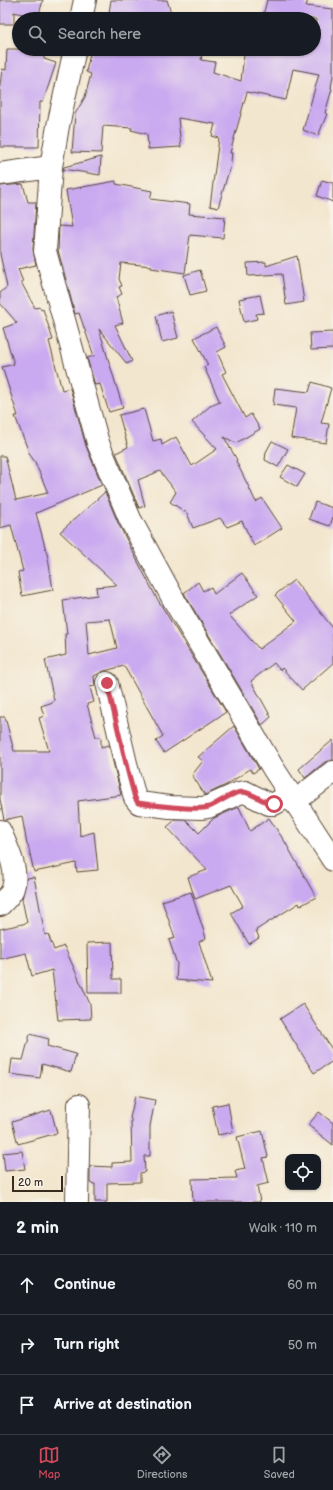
<!DOCTYPE html>
<html lang="en">
<head>
<meta charset="utf-8">
<style>
	body { margin:0; font-family:"Balsamiq Sans",sans-serif; background:#20242c; color:#f1f3f6 }
	.controls { position:absolute; right:12px; bottom:12px; display:grid; overflow:hidden; border-radius:8px; box-shadow:0 1px 3px #0004 }
	.controls button { width:36px; height:36px; display:grid; place-items:center; padding:0; border:0; border-bottom:1px solid #363941; background:#171b24; color:#f1f3f6; font:20px sans-serif }
	.scale { position:absolute; left:12px; bottom:10px; width:51px; box-sizing:border-box; padding-left:4px; border:2px solid #3b2a1e; border-top:0; font-size:11px; line-height:14px; white-space:nowrap; color:#3b2a1e; -webkit-text-stroke:3px #f7f3e8; paint-order:stroke }
	.stop { position:absolute; width:12px; height:12px; margin:-9px; border:3px solid #d1495b; border-radius:50%; background:#fff }
	.stop.end { background:#d1495b; border-color:#fff; box-shadow:0 1px 4px #0008 }
	.list { margin:0; padding:0; list-style:none }
	h2 { display:flex; justify-content:space-between; align-items:center; height:52px; margin:0; padding:0 16px; font-size:17px }
	h2 small { font-size:13px; font-weight:400; color:#9ea1a6 }
	.list li { display:grid; grid-template-columns:26px 1fr auto; gap:12px; align-items:center; box-sizing:border-box; height:60px; padding:0 16px; border-top:1px solid #363941 }
	.list b { display:block; font-size:15px; white-space:nowrap }
	.list em { font-size:13px; font-style:normal; color:#9ea1a6 }
	.icon { flex:none; width:22px; height:22px; fill:none; stroke:currentColor; stroke-width:2; stroke-linecap:round; stroke-linejoin:round }
	.map { position:relative; flex:none; width:333px; height:1202px; overflow:hidden }
	.search { position:absolute; background:#171b24; box-shadow:0 1px 3px #0004; left:12px; right:12px; top:12px; height:44px; display:flex; align-items:center; gap:10px; box-sizing:border-box; padding:0 14px; border-radius:22px; color:#9ea1a6; font-size:15px }
	.sheet { height:232px; background:#171b24 }
	nav { display:flex; justify-content:space-around; align-items:center; box-sizing:border-box; height:56px; border-top:1px solid #363941; background:#171b24; font-size:11px; color:#9ea1a6 }
	nav a { display:grid; justify-items:center; gap:2px }
	nav .on { color:#d1495b }
	.map>svg:first-child { display:block }
	.building { fill:#c9a9f0; fill-rule:evenodd }
	.lines { fill:none; stroke-linecap:round; stroke-linejoin:round }
	.minor-casing { stroke:#574638; stroke-width:24 }
	.minor { stroke:#fff; stroke-width:22 }
	.route { stroke:#d1495b; stroke-width:5 }
</style>
</head>
<body>
<div class="map">
<svg width="333" height="1202" viewBox="0 0 333 1202">
	<rect width="100%" height="100%" fill="#f7f3e8"/>
	<filter id="ink" filterUnits="userSpaceOnUse"><feTurbulence type="fractalNoise" baseFrequency=".025" numOctaves="2"/><feDisplacementMap in="SourceGraphic" scale="8" xChannelSelector="R" yChannelSelector="G"/><feConvolveMatrix kernelMatrix="1 2 1 2 8 2 1 2 1" color-interpolation-filters="sRGB"/></filter>
	<filter id="wash" filterUnits="userSpaceOnUse"><feTurbulence type="fractalNoise" baseFrequency=".012" numOctaves="4" result="noise"/><feDisplacementMap in="SourceGraphic" scale="16" xChannelSelector="R" yChannelSelector="G"/><feGaussianBlur stdDeviation="0.9" result="paint"/><feColorMatrix in="noise" values="0 0 0 0 0 0 0 0 0 0 0 0 0 0 0 0 0 1.4 0 .05"/><feComposite in="paint" operator="in"/></filter>
	<g filter="url(#wash)">
		<rect width="100%" height="100%" fill="#f3e6ce"/>
		<g id="blocks">
			<g class="building">
				<path d="M0 0H43L38 18 14 12V24H0Z"/>
				<path d="M111 0H167L173 19H108Z"/>
				<path d="M267 0H308L306 6 333 9V76L331 88 332 89 325 113 327 114 318 136 303 130 319 74 293 69 286 100 247 92 230 153H232L230 170H229L218 208 210 206 219 138 212 136 215 124 178 118 181 147 148 149 147 134 131 130 132 128 103 126 101 153 72 152 75 114 85 97 91 74 86 72 91 49H203L201 60 215 62 213 72 241 81 244 54H248L249 49H314L316 19H277L263 16Z"/>
				<path d="M7 49H44V59L56 63 43 102H40L39 147H0V85L2 69 6 70Z"/>
				<path d="M101 157 100 175 63 169 64 167Z"/>
				<path d="M322 180 333 183V202L317 196Z"/>
				<path d="M116 181V184L152 191 150 199 190 204 189 214 225 217 223 238 190 235 185 273 151 268 152 266 121 263 119 279 122 286 119 287 122 294 116 297 123 323 115 325 132 361 127 364 99 329 123 408 109 412 100 384 95 385 87 358 94 356 79 313 75 314 58 250 59 226 72 227 66 190Z"/>
				<path d="M23 184 28 202H36L33 250 36 265 18 269 23 282H21L35 308 40 307 41 310 43 309 53 340 49 341 62 390 70 388 86 446 102 485 36 513 48 558 53 590 22 596 18 572 23 571 11 525 0 528V456H5L16 500 48 493 35 462 30 455 15 416H18L2 367 14 364 3 328 17 323 0 303V293L7 287 0 254V186Z"/>
				<path d="M297 256 304 302 286 305 282 274 248 276 247 263 266 262V266Z"/>
				<path d="M200 270 206 291 190 295 184 275Z"/>
				<path d="M260 295 264 313 256 314 257 319 244 322 239 299Z"/>
				<path d="M171 311 178 338 162 342 156 316Z"/>
				<path d="M216 327 226 347 217 352 226 372 222 374 245 418 251 414 260 429 236 443 224 437 237 460 236 461 256 502 262 498 282 528 254 546 242 521 227 527 220 518 193 528 187 513 170 502 176 492 160 471 138 480 145 506 139 508 116 453 128 447 119 415 144 409 153 441 161 439 162 445 176 437 192 466 217 449 192 422 210 406 220 402 204 367 208 365 194 338Z"/>
				<path d="M333 332V349L311 350 310 333Z"/>
				<path d="M312 382 331 388 321 423 329 424 326 443 291 438 296 408 273 405 275 388 309 392Z"/>
				<path d="M272 441 288 449 278 467 265 460 266 452Z"/>
				<path d="M288 465 305 474 297 487 280 477Z"/>
				<path d="M105 492 119 525 155 595 226 712 164 753 156 741 163 736 124 666 104 671 94 676 95 686 90 687 94 702 87 704 96 737H101V747L109 745 121 795 78 801 80 836 94 832 98 870 77 872 76 863 34 872 28 845H27L22 816 4 820 0 799V717H5L14 751H49L39 718 44 716 41 706 53 702 54 700 45 660 66 655 65 634H67L63 600 97 595 96 587 117 585 60 532ZM110 619 117 648 89 655 86 621Z"/>
				<path d="M315 502 333 508V517L330 526 309 519Z"/>
				<path d="M242 573 258 595 229 615 259 649 296 621 275 595 294 580 333 628V663L302 690 282 668 280 670 274 663 251 681 271 717 262 725 184 593 198 582 203 591 211 587 214 594Z"/>
				<path d="M234 726 259 769 253 773 250 769 228 784 205 795 192 775 203 761 198 757Z"/>
				<path d="M333 740V760L325 762 305 778 299 769Z"/>
				<path d="M239 807 250 831 269 818 285 842 316 897 300 906 299 903 256 930 259 938 249 944 231 913 243 906 231 885 195 899 188 877 207 870 167 827 175 820H186L199 833 214 818Z"/>
				<path d="M34 877 45 935 48 934 54 950 64 946 90 1004 91 1019 58 1020 52 970 32 976 26 953 0 959V929L27 923 22 899 27 878Z"/>
				<path d="M191 892 206 938 199 942 212 983 176 980 177 964 169 940 175 938 162 901Z"/>
				<path d="M112 942 113 979H121V993H88L87 943Z"/>
				<path d="M303 1004 333 1051V1061L314 1073 280 1019Z"/>
				<path d="M30 1034 49 1039 47 1046 76 1054 71 1072 42 1064 40 1078 10 1074 12 1059 23 1060Z"/>
				<path d="M135 1096 155 1100 150 1126V1156H144L145 1172 140 1173V1182L107 1183V1202H95V1184L90 1183V1166L112 1167V1163L132 1162 131 1119 130 1118Z"/>
				<path d="M228 1103 233 1132 218 1135 212 1106Z"/>
				<path d="M51 1110 57 1133 18 1144 12 1122Z"/>
				<path d="M319 1112 333 1123V1145L308 1125Z"/>
				<path d="M262 1131 268 1157 263 1158 269 1183 257 1186 260 1202H193L192 1179 237 1178 235 1171 245 1169 237 1137Z"/>
				<path d="M22 1151 25 1169 5 1171 3 1153Z"/>
			</g>
		</g>
	</g>
	<g filter="url(#ink)">
		<use href="#blocks" fill-opacity="0" stroke="#574638" stroke-width="1"/>
		<g class="lines">
			<g class="minor-casing">
				<g id="minor">
					<path d="M81 19 85 0"/>
					<path d="M75 49 58 126 51 167 45 251 98 443 130 519 175 602 273 768 333 860"/>
					<path d="M0 174 51 167"/>
					<path d="M107 683 128 772 135 798 139 803 170 807 202 808 208 807 239 793 245 792 269 804H274L290 795"/>
					<path d="M294 802 333 772"/>
					<path d="M0 831C7 848 19 870 13 888 12 894 4 900 0 905"/>
					<path d="M77 1202 79 1105"/>
				</g>
			</g>
			<use href="#minor" class="minor"/>
		</g>
	</g>
	<g class="lines" filter="url(#ink)">
		<path class="route" d="M107 683 128 772 135 798 138 803C153 805 196 811 209 807 220 803 231 792 243 792 254 793 263 803 274 804"/>
	</g>
</svg>
<div class="controls">
<button><svg class="icon" aria-label="locate" viewBox="0 0 24 24"><circle cx="12" cy="12" r="6"/><path d="M12 2v4M12 18v4M2 12h4M18 12h4"/></svg></button>
</div>
<div class="scale">20 m</div>
<div class="stop" style="left:274px;top:804px"></div>
<div class="stop end" style="left:107px;top:683px"></div>
<div class="search"><svg class="icon" aria-label="search" viewBox="0 0 24 24"><circle cx="10" cy="10" r="6"/><path d="M15 15l6 6"/></svg>Search here</div>
</div>
<section class="sheet">
<h2>2 min<small>Walk · 110 m</small></h2>
<ul class="list">
<li><svg class="icon" aria-label="ahead" viewBox="0 0 24 24"><path d="M12 20V5M6 11l6-6 6 6"/></svg><div><b>Continue</b></div><em>60 m</em></li>
<li><svg class="icon" aria-label="right" viewBox="0 0 24 24"><path d="M7 20v-9h11M14 6l5 5-5 5"/></svg><div><b>Turn right</b></div><em>50 m</em></li>
<li><svg class="icon" aria-label="arrive" viewBox="0 0 24 24"><path d="M6 21V4h12l-3 4 3 4H6"/></svg><div><b>Arrive at destination</b></div></li>
</ul>
</section>
<nav>
<a class="on"><svg class="icon" aria-label="map" viewBox="0 0 24 24"><path d="M3 6l6-2 6 2 6-2v14l-6 2-6-2-6 2zM9 4v14M15 6v14"/></svg>Map</a>
<a><svg class="icon" aria-label="directions" viewBox="0 0 24 24"><path d="M12 3l9 9-9 9-9-9zM9 14v-3h6M13 9l2 2-2 2"/></svg>Directions</a>
<a><svg class="icon" aria-label="saved" viewBox="0 0 24 24"><path d="M7 4h10v16l-5-4-5 4z"/></svg>Saved</a>
</nav>
</body>
</html>
